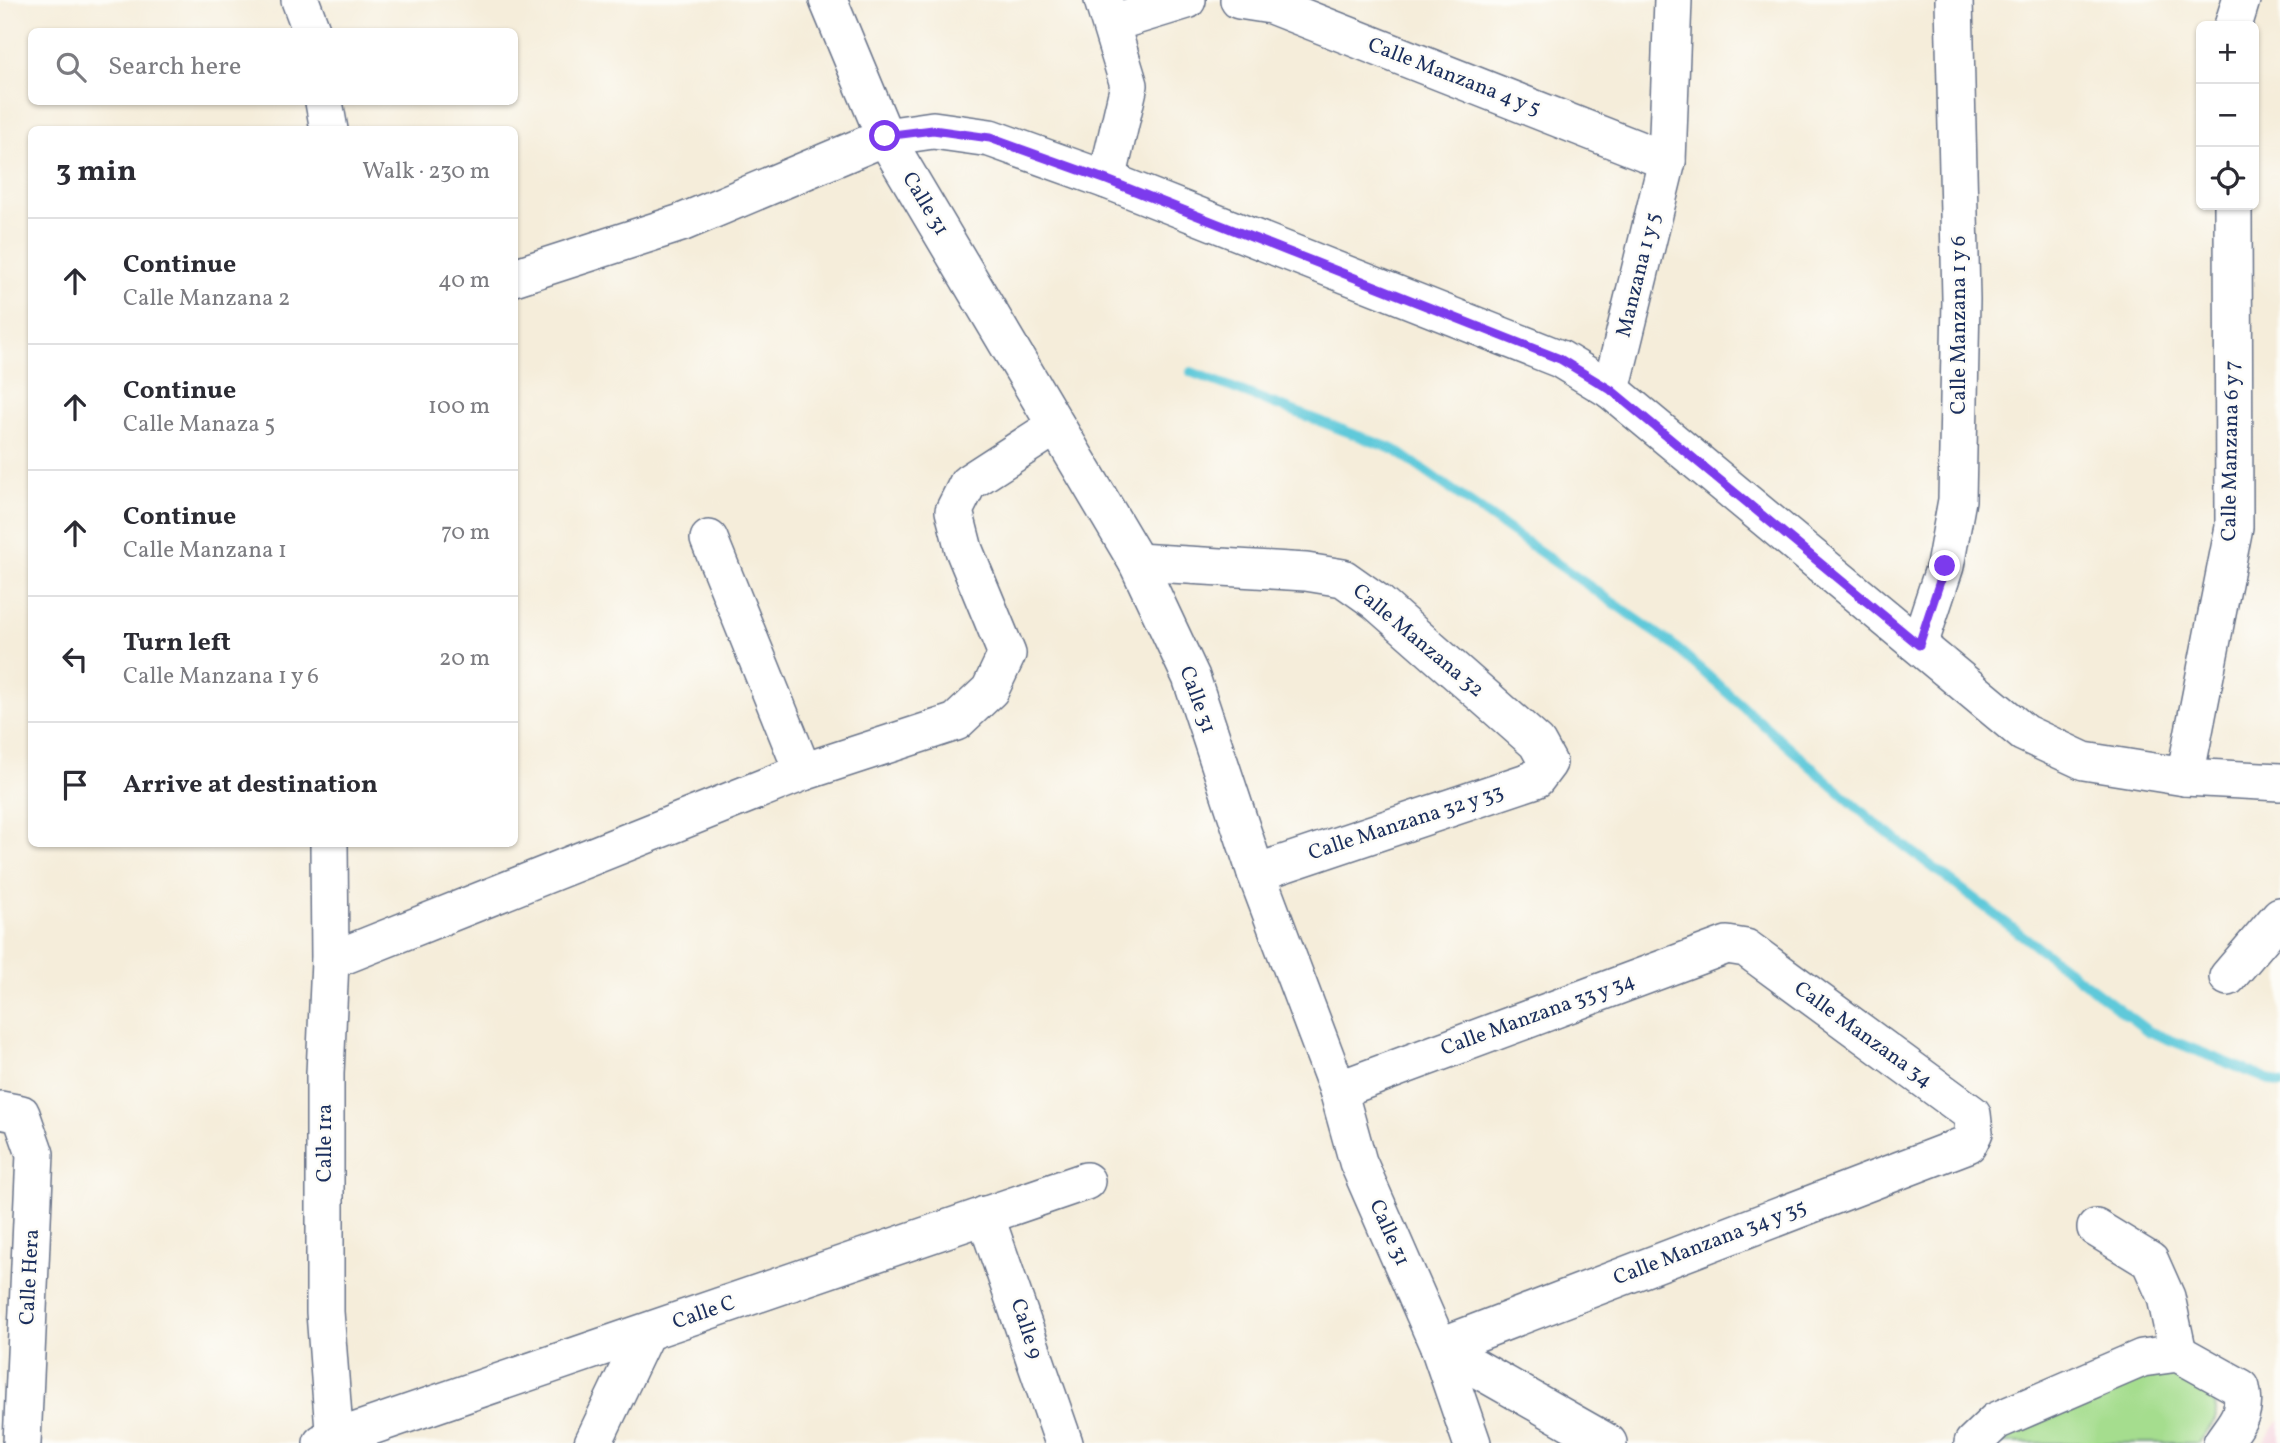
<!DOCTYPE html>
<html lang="en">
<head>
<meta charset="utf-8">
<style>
	body { margin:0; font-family:Vollkorn,serif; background:#f7f7f7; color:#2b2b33 }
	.controls { position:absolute; right:21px; top:21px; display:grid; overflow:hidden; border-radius:10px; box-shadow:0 2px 5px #0004 }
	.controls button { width:63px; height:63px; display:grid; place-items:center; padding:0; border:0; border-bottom:2px solid #e1e1e2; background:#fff; color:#2b2b33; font:35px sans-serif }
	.stop { position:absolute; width:21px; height:21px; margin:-16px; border:5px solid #7c3aed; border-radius:50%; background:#fff }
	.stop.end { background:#7c3aed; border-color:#fff; box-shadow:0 2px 7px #0008 }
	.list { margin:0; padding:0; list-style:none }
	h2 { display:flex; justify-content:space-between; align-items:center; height:91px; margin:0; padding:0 28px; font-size:30px }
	h2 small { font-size:23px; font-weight:400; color:#7c7c81 }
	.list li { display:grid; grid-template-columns:46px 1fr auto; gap:21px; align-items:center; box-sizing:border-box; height:126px; padding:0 28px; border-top:2px solid #e1e1e2 }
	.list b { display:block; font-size:26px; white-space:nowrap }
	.list p { margin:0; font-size:23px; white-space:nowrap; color:#7c7c81 }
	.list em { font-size:23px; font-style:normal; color:#7c7c81 }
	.icon { flex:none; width:38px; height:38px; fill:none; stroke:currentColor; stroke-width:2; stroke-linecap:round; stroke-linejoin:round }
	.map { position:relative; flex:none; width:2280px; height:1443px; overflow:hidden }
	.search { position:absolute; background:#fff; box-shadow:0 2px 5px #0004; left:28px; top:28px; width:490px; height:77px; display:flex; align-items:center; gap:18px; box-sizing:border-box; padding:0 24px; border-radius:10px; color:#7c7c81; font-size:26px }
	.panel { position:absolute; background:#fff; box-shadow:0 2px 5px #0004; left:28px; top:126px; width:490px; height:721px; border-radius:10px }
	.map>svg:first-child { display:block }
	.built { fill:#f4cfdd }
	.green { fill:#a5dd8e; stroke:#608676; stroke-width:2 }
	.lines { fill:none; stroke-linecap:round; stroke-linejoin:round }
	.stream { stroke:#5fc9da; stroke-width:10 }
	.street-casing { stroke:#677289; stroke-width:40 }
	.street { stroke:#fff; stroke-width:37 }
	.route { stroke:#7c3aed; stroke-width:9 }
	.labels { text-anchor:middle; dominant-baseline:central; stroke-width:5; stroke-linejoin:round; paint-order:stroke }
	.street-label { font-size:21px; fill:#1b2f5e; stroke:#fdfcf7 }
</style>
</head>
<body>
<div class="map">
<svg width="2280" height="1443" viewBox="0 0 2280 1443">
	<rect width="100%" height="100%" fill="#fdfcf7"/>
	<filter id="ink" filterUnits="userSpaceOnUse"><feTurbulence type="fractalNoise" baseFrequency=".0143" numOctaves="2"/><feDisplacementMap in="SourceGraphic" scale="14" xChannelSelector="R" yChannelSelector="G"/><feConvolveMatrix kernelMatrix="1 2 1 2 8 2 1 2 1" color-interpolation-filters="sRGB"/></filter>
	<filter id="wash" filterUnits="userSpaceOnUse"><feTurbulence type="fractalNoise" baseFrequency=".00686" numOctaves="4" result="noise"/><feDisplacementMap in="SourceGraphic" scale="28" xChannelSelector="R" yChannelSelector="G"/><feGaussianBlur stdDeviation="1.57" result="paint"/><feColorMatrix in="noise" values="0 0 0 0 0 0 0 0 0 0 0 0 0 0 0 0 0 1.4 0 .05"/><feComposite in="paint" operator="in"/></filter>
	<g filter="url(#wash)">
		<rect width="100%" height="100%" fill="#f5edda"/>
		<path class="built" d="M2280 1419V1443H2263Z"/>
		<path class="green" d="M2146 1370 2211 1380 2217 1417 2199 1443H1984Z"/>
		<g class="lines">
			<path class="stream" d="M1191 372 1395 450 1672 644 1876 824 2148 1031 2280 1084"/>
		</g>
	</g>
	<g filter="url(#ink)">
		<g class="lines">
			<g class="street-casing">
				<g id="street">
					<path d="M300 0 312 32"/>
					<path d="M828 0 885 137 1137 562 1191 677 1256 873 1338 1090 1358 1162 1439 1347 1472 1443"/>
					<path d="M1103 0 1129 85 1107 180"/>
					<path d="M1239 0 1271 5 1667 161"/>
					<path d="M1112 23 1187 0"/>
					<path d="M2233 26 2241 0"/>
					<path d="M324 102 329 130"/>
					<path d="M514 277 681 223 885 137 933 130 990 138 1107 180 1560 359 1611 390 2024 733 2084 761 2185 777 2280 782"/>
					<path d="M1611 390 1667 161 1673 0"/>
					<path d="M709 539 803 772"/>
					<path d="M1137 562 1306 572 1343 578 1377 602 1537 743 1548 763 1536 779 1256 873"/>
					<path d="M1919 645 1945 566 1957 500 1961 299 1954 0"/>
					<path d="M2185 777 2234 527 2233 205"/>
					<path d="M329 844 330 961 325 1074V1312L335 1443"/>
					<path d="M330 961 803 772 956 722 990 690 1007 654 964 550 954 511 968 483 1056 426"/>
					<path d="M2228 977 2280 916"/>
					<path d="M1338 1090 1727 945 1746 948 1972 1114 1974 1132 1968 1144 1439 1347"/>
					<path d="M0 1110 21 1114 35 1154 22 1443"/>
					<path d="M985 1215 1064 1443"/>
					<path d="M2096 1228 2150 1261 2166 1297 2178 1353"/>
					<path d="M1439 1347 1608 1443"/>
					<path d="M322 1443 1086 1181"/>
					<path d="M593 1443 645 1334"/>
					<path d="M1973 1443 1996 1421 2142 1358 2178 1353 2241 1388C2247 1414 2236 1422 2222 1443"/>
				</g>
			</g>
			<use href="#street" class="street"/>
		</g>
	</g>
	<g class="lines" filter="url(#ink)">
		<path class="route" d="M885 136 933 130 990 138 1107 180 1560 359 1611 390 1919 645 1945 566"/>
	</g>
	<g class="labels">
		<g class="street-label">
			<text transform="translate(1454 77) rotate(21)">Calle Manzana 4 y 5</text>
			<text transform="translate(925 204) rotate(59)">Calle 31</text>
			<text transform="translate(1639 275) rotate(-76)">Manzana 1 y 5</text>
			<text transform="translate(1959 325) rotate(-90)">Calle Manzana 1 y 6</text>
			<text transform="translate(2231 451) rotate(-89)">Calle Manzana 6 y 7</text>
			<text transform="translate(1418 641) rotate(40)">Calle Manzana 32</text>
			<text transform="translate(1197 700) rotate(70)">Calle 31</text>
			<text transform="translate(1406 823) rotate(-18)">Calle Manzana 32 y 33</text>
			<text transform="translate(1538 1015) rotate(-20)">Calle Manzana 33 y 34</text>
			<text transform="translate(1863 1035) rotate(36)">Calle Manzana 34</text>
			<text transform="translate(325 1143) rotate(-90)">Calle 1ra</text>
			<text transform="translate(1389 1233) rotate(66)">Calle 31</text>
			<text transform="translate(1710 1243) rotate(-21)">Calle Manzana 34 y 35</text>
			<text transform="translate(30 1277) rotate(-87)">Calle Hera</text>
			<text transform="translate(704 1313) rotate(-19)">Calle C</text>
			<text transform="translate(1026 1329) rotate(72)">Calle 9</text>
		</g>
	</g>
</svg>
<div class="controls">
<button>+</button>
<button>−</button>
<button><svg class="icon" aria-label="locate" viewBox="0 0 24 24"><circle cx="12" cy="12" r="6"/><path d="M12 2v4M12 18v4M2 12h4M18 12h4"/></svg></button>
</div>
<div class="stop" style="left:885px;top:136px"></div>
<div class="stop end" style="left:1945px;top:566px"></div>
<div class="search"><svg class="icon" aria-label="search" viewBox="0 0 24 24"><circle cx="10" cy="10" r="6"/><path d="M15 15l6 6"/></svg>Search here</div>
<section class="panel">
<h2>3 min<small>Walk · 230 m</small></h2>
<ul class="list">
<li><svg class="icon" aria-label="ahead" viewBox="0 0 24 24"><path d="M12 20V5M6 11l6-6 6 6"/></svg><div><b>Continue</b><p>Calle Manzana 2</p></div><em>40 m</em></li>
<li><svg class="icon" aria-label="ahead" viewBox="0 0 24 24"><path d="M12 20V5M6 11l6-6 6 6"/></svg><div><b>Continue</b><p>Calle Manaza 5</p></div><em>100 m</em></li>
<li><svg class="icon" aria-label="ahead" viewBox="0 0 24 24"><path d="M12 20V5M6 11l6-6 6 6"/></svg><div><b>Continue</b><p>Calle Manzana 1</p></div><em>70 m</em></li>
<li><svg class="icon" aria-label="left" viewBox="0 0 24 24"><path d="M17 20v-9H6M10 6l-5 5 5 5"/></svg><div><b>Turn left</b><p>Calle Manzana 1 y 6</p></div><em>20 m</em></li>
<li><svg class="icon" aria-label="arrive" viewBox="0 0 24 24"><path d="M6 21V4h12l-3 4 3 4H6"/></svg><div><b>Arrive at destination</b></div></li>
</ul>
</section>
</div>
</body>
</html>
